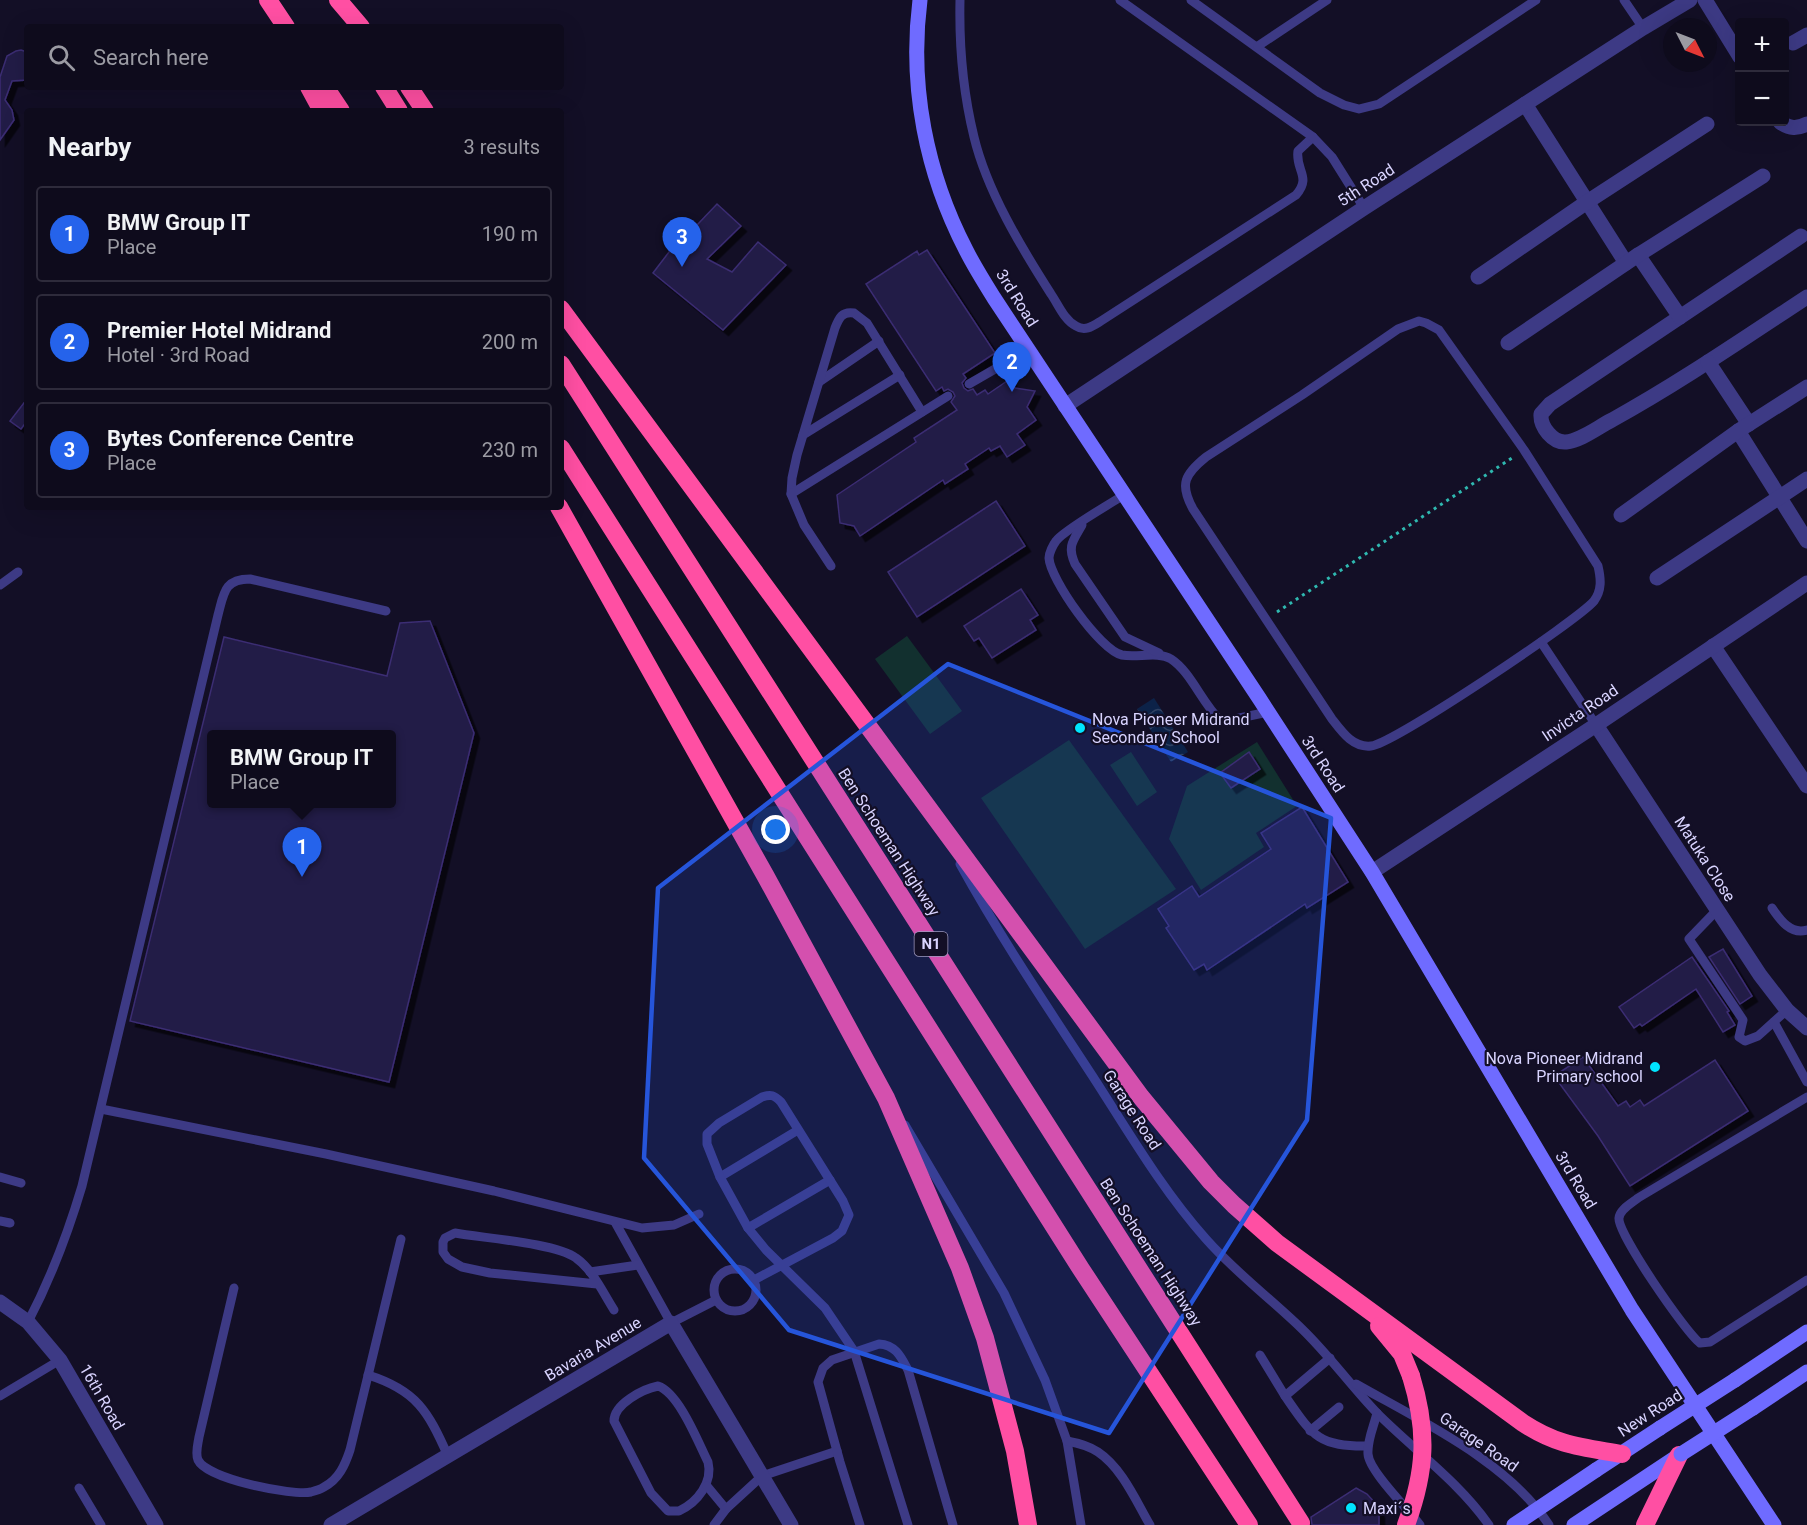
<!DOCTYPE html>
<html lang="en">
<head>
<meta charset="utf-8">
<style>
	body { margin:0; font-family:Roboto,sans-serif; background:#1c1929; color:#f1f3f6 }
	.controls { position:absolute; right:18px; top:18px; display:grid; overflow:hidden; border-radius:6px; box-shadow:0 6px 24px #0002 }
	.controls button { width:54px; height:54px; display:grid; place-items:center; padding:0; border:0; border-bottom:2px solid #2e2b3b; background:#0e0b1c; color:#f1f3f6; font:30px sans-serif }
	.compass { position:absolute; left:1663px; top:18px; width:54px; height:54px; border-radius:50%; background:#0e0b1c; box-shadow:0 6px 24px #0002; rotate:132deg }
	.you { position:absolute; left:776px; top:830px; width:21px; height:21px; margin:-15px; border:4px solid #fff; border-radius:50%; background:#1a73e8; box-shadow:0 0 0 9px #1a73e833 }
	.badge { display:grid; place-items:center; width:39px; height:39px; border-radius:50%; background:#2563eb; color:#fff; font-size:20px; font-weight:700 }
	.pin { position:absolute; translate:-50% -50px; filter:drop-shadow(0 2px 3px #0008) }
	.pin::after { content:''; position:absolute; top:32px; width:21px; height:18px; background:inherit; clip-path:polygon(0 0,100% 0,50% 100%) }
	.popup { position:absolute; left:207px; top:730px; width:189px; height:78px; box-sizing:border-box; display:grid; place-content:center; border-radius:6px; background:#0e0b1c; filter:drop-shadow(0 2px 4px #0005); font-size:20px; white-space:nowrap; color:#9b9ba3 }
	.popup b { font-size:22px; color:#f1f3f6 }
	.popup::after { content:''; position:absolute; left:50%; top:100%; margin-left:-12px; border:12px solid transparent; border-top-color:#0e0b1c }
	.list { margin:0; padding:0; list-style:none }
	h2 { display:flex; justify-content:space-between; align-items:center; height:78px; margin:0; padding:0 24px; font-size:26px }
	h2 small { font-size:20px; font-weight:400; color:#9b9ba3 }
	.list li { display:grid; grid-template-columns:39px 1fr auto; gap:18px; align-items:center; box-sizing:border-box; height:96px; margin:0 12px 12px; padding:0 12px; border:2px solid #2e2b3b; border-radius:6px }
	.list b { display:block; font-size:22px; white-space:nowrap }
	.list p { margin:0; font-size:20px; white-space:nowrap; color:#9b9ba3 }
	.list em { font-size:20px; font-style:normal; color:#9b9ba3 }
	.icon { flex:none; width:33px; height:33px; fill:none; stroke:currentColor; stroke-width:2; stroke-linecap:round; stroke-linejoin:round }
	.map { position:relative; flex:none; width:1807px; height:1525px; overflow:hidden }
	.search { position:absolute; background:#0e0b1c; box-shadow:0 6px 24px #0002; left:24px; top:24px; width:540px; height:66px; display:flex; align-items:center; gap:15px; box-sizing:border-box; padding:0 21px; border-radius:6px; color:#9b9ba3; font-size:22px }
	.panel { position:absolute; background:#0e0b1c; box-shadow:0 6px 24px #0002; left:24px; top:108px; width:540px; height:402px; border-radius:6px }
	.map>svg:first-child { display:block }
	.garden { fill:#12302f }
	.water { fill:url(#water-waves) }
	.building { fill:#241b47; stroke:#3b2d73; stroke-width:1.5; fill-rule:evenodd; filter:url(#shadow) }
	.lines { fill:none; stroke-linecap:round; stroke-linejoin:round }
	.path { stroke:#2fb8b0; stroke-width:3; stroke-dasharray:3 4.5; stroke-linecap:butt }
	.lane { stroke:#3d3a85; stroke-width:9 }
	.street { stroke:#3d3a85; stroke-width:15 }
	.secondary { stroke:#6f6bff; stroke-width:15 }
	.highway { stroke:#ff4fa3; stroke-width:18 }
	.secondary-bridge { stroke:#6f6bff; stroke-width:15 }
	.highway-bridge { stroke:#ff4fa3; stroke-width:18 }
	.marked { fill:#2655da; fill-opacity:0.2; stroke:#2655da; stroke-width:4.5; stroke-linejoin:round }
	.poi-dot { fill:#00e5ff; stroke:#130f26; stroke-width:2 }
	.labels { text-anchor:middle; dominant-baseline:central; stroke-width:4.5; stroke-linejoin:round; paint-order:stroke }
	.shield { fill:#130f26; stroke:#9e99be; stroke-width:1.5 }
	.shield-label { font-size:15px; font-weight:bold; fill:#d9d4ff }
	.street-label { font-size:16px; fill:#d9d4ff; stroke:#130f26 }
	.poi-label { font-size:16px; fill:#d9d4ff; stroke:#130f26; text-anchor:start }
</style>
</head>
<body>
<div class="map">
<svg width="1807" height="1525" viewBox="0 0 1807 1525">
	<defs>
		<pattern id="water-waves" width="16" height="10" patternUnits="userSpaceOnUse" patternTransform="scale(1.5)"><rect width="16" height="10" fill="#0c2248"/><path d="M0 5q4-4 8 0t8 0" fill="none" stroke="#2f4163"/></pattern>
		<filter id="shadow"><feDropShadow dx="5.5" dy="5.5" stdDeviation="0" flood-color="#0009"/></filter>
	</defs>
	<rect width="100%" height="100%" fill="#130f26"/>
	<g class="garden">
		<path d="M907 636 962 711 930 734 875 659Z"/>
		<path d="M1069 740 1176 889 1085 949 981 798Z"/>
		<path d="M1257 742 1297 806 1256 833 1264 847 1201 890 1169 839 1187 786Z"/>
		<path d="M1131 752 1157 792 1137 806 1110 765Z"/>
	</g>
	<path class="water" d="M1154 698 1188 752 1171 762 1137 709Z"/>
	<g class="building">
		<path d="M21 50 27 52V80L12 81 5 100 12 110 14 120 0 140V77L7 56 16 51Z"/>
		<path d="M717 204 741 226 707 259 732 272 758 242 786 265 723 330 653 273 692 222 697 225Z"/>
		<path d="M927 250 995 353 963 374 966 378 962 383 964 388 968 391 973 389 977 395 985 390 988 394 1010 379 1015 388 1035 391 1027 407 1036 420 1017 434 1025 445 1007 457 1000 446 991 451 989 448 965 464 968 469 945 484 943 480 860 536 854 526 840 523 837 495 916 442 914 438 957 410 951 402 955 396 953 392 948 389 944 391 942 387 936 391 866 284 917 251 919 255Z"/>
		<path d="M27 399V421L21 429 10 421Z"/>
		<path d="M996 501 1025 546 917 617 888 572Z"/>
		<path d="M1021 589 1038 615 1030 620 1036 630 992 658 979 638 974 641 964 626Z"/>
		<path d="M430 621 474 733 389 1082 130 1021 224 637 387 676 400 623ZM212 735H392V804H212Z"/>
		<path d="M1249 752 1260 769 1231 788 1220 773Z"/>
		<path d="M1302 807 1348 882 1307 908 1305 904 1207 970 1204 964 1194 970 1166 928 1169 926 1158 909 1192 886 1199 897 1271 849 1261 833Z"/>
		<path d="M1723 949 1752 996 1740 1004 1709 957Z"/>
		<path d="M1692 957 1729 1011 1727 1012 1735 1025 1723 1032 1696 989 1642 1026 1640 1024 1634 1028 1619 1007Z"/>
		<path d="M1583 1057 1618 1106 1626 1101 1630 1107 1640 1100 1644 1106 1715 1060 1748 1111 1630 1186 1598 1136 1554 1076Z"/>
		<path d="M1356 1488 1367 1494 1375 1503 1379 1513V1525H1312L1311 1517Z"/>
	</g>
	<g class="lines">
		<path class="path" d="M1277 612 1515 456"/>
		<g class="lane">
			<path d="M960 0C959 46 963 92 974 137 987 191 1021 247 1051 294 1058 304 1064 320 1076 326 1085 332 1093 326 1101 321L1296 195C1312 177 1295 170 1298 151L1313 137"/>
			<path d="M1120 0 1313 137 1332 157 1364 208"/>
			<path d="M1191 0 1320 93 1344 105 1359 109 1379 104 1536 0"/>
			<path d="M1624 0 1643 28"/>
			<path d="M1258 46 1327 0"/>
			<path d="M1419 321 1426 323 1439 330 1524 450 1598 566C1601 579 1602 590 1594 601 1577 621 1393 744 1371 746 1353 748 1342 732 1332 719L1193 509C1179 484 1185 474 1206 457L1302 395 1398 329Z"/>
			<path d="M819 382 879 341"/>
			<path d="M969 384 1028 350"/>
			<path d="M803 435 900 375"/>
			<path d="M791 494 792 478 797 455 835 328C839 318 842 311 854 313L867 323 922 412"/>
			<path d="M1124 495C1111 503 1063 531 1056 541 1053 545 1049 553 1049 558 1050 579 1100 650 1122 655 1137 658 1158 651 1171 659 1191 672 1202 703 1220 720H1230L1268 712"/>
			<path d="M1082 525C1073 541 1067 546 1075 564L1125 637 1159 653"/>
			<path d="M831 566 804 525 791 494 948 396"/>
			<path d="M0 585 18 572"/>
			<path d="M1541 642 1596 725"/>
			<path d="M960 864C1002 940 1050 1011 1097 1083 1131 1136 1164 1192 1206 1239 1235 1272 1270 1298 1302 1329 1329 1355 1351 1386 1377 1413 1415 1451 1458 1481 1489 1525"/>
			<path d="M1772 908C1780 920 1791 935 1807 930"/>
			<path d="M1717 910 1689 939 1743 1020 1739 1037 1745 1041 1758 1036 1787 1010"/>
			<path d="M1774 1022 1807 1082"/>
			<path d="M1807 1097 1638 1198C1632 1203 1620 1209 1619 1218 1617 1233 1686 1333 1700 1343L1710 1342 1807 1280"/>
			<path d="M101 1109 326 1154 494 1191 642 1228 674 1225 699 1214"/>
			<path d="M905 1125 1004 1293 1045 1380 1067 1441 1081 1525"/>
			<path d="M0 1177 21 1183"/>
			<path d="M720 1177 798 1130"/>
			<path d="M0 1221 10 1223"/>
			<path d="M615 1222 671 1323 716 1300"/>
			<path d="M748 1228 830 1180"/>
			<circle cx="735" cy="1290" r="21"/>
			<path d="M590 1272 638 1265"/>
			<path d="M754 1280 833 1238 842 1231 849 1215 843 1201 781 1102C774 1095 771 1094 762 1097L719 1123 707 1134V1144L720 1177 748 1228 766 1250 825 1308 854 1351 908 1525"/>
			<path d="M597 1284 490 1273 462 1267 448 1259 443 1252V1242L445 1238 455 1233C482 1238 556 1243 576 1258 593 1270 603 1293 614 1310"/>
			<path d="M234 1288 199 1437C198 1444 195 1453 198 1460 207 1479 292 1496 311 1492 315 1491 321 1489 324 1487 339 1479 345 1465 350 1450L401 1239"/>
			<path d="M28 1322C51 1278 68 1233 82 1186L218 615C224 593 224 579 250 579L386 611"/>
			<path d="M1260 1355 1285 1396"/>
			<path d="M1330 1358 1285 1396C1312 1435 1318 1447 1368 1446"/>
			<path d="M368 1375C416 1390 428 1411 448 1456"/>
			<path d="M1356 1384C1419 1420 1509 1462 1549 1525"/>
			<path d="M658 1386C679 1393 698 1442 708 1462 713 1482 698 1502 679 1511H668L651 1493 614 1421C614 1404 643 1389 658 1386Z"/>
			<path d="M0 1396 60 1360"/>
			<path d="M1377 1413C1374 1426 1367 1440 1368 1454 1369 1471 1408 1509 1420 1525"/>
			<path d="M1310 1431 1339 1407"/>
			<path d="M1067 1441C1078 1443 1089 1446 1098 1452 1122 1468 1136 1501 1150 1525"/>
			<path d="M707 1486 726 1509"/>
			<path d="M79 1488 101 1525"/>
			<path d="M714 1525 726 1509 762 1476 837 1451"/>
			<path d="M860 1525 840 1462 818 1382 823 1368 832 1360 879 1344C896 1345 901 1357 908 1370L953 1525"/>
		</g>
		<g class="street">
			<path d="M1705 0 1740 57"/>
			<path d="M1793 43 1807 35"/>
			<path d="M1525 104 1626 263"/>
			<path d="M1780 122C1790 129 1797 129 1807 124"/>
			<path d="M1801 236 1550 404 1541 414C1540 427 1553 443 1566 442 1582 440 1598 427 1612 420 1679 383 1743 339 1807 297"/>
			<path d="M1638 255 1680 317"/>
			<path d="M1478 277 1587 202 1707 124"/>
			<path d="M1508 343 1638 255 1763 176"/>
			<path d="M1708 362 1749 424"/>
			<path d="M1065 406 1364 208 1643 28 1690 0"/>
			<path d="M1738 431 1807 541"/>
			<path d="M1621 515 1738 431 1807 387"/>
			<path d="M1657 578 1807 479"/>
			<path d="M1713 646 1807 786"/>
			<path d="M1596 725 1760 975 1787 1010 1807 1028"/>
			<path d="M1372 872 1596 725 1807 583"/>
			<path d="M0 1302 28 1322 60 1360 156 1525"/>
			<path d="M331 1525 671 1323 791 1525"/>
		</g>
		<g class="secondary">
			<path d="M920 0C909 86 926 173 966 250 974 266 984 282 994 298L1259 698 1372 872 1632 1310 1774 1525"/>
			<path d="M1735 1380 1807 1332"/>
			<path d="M1753 1408 1807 1372"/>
			<path d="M1596 1470 1660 1428"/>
			<path d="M1574 1525 1681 1454"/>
		</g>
		<g class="highway">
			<path d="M268 0 286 27"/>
			<path d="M338 0 361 27"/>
			<path d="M309 87 322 111"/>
			<path d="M325 87 341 111"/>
			<path d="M384 87 399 111"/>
			<path d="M409 87 425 111"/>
			<path d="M561 309 1141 1097 1211 1182 1234 1205 1277 1243 1523 1423C1558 1446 1582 1447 1622 1454"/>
			<path d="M561 364 1301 1523"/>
			<path d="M561 448 1081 1269 1249 1525"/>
			<path d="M559 507 765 875 886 1098 960 1268 985 1338 1015 1451 1028 1525"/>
			<path d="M1379 1326 1402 1354 1411 1376"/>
			<path d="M1645 1525 1679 1455"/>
		</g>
		<g class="secondary-bridge">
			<path d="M1660 1428 1735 1380"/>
			<path d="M1681 1454 1753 1408"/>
			<path d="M1514 1525 1596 1470"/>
		</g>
		<path class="highway-bridge" d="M1406 1525C1426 1471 1428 1431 1411 1376"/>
	</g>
	<path class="marked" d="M948 664 1331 818 1307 1120 1109 1433 789 1330 644 1158 658 888Z"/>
	<g class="poi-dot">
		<circle cx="1080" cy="728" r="6"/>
		<circle cx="1655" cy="1067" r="6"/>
		<circle cx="1351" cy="1508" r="6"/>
	</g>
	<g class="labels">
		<rect class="shield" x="914.5" y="932" width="33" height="24" rx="4.5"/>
		<g class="shield-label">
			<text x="931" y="944">N1</text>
		</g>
		<g class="street-label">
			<text transform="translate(1366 185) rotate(-33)">5th Road</text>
			<text transform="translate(1017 298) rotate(58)">3rd Road</text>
			<text transform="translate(1580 713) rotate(-34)">Invicta Road</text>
			<text transform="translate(1323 764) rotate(57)">3rd Road</text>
			<text transform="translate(889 842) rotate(57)">Ben Schoeman Highway</text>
			<text transform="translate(1705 859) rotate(57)">Matuka Close</text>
			<text transform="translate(1132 1110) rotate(57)">Garage Road</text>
			<text transform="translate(1576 1180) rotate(59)">3rd Road</text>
			<text transform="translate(1151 1252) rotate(57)">Ben Schoeman Highway</text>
			<text transform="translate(593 1349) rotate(-31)">Bavaria Avenue</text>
			<text transform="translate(102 1397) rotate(60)">16th Road</text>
			<text transform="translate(1650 1413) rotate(-33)">New Road</text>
			<text transform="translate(1479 1442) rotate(35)">Garage Road</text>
		</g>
		<g class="poi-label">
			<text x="1092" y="719">Nova Pioneer Midrand<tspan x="1092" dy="18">Secondary School</tspan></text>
			<text x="1643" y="1058" text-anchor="end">Nova Pioneer Midrand<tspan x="1643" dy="18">Primary school</tspan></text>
			<text x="1363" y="1508">Maxi´s</text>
		</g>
	</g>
</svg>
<div class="controls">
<button>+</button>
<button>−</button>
</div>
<svg class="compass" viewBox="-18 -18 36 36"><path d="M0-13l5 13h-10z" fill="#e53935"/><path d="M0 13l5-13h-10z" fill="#9b9ba3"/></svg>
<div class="you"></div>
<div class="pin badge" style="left:302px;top:877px">1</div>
<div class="popup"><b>BMW Group IT</b>Place</div>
<div class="pin badge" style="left:1012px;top:392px">2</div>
<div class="pin badge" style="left:682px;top:267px">3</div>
<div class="search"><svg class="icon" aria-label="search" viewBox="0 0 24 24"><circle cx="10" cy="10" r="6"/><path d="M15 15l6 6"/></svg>Search here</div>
<section class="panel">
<h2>Nearby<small>3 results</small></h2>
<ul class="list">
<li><span class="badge">1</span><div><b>BMW Group IT</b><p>Place</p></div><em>190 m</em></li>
<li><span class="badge">2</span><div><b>Premier Hotel Midrand</b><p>Hotel · 3rd Road</p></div><em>200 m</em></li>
<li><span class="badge">3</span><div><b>Bytes Conference Centre</b><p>Place</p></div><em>230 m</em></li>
</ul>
</section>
</div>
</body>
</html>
